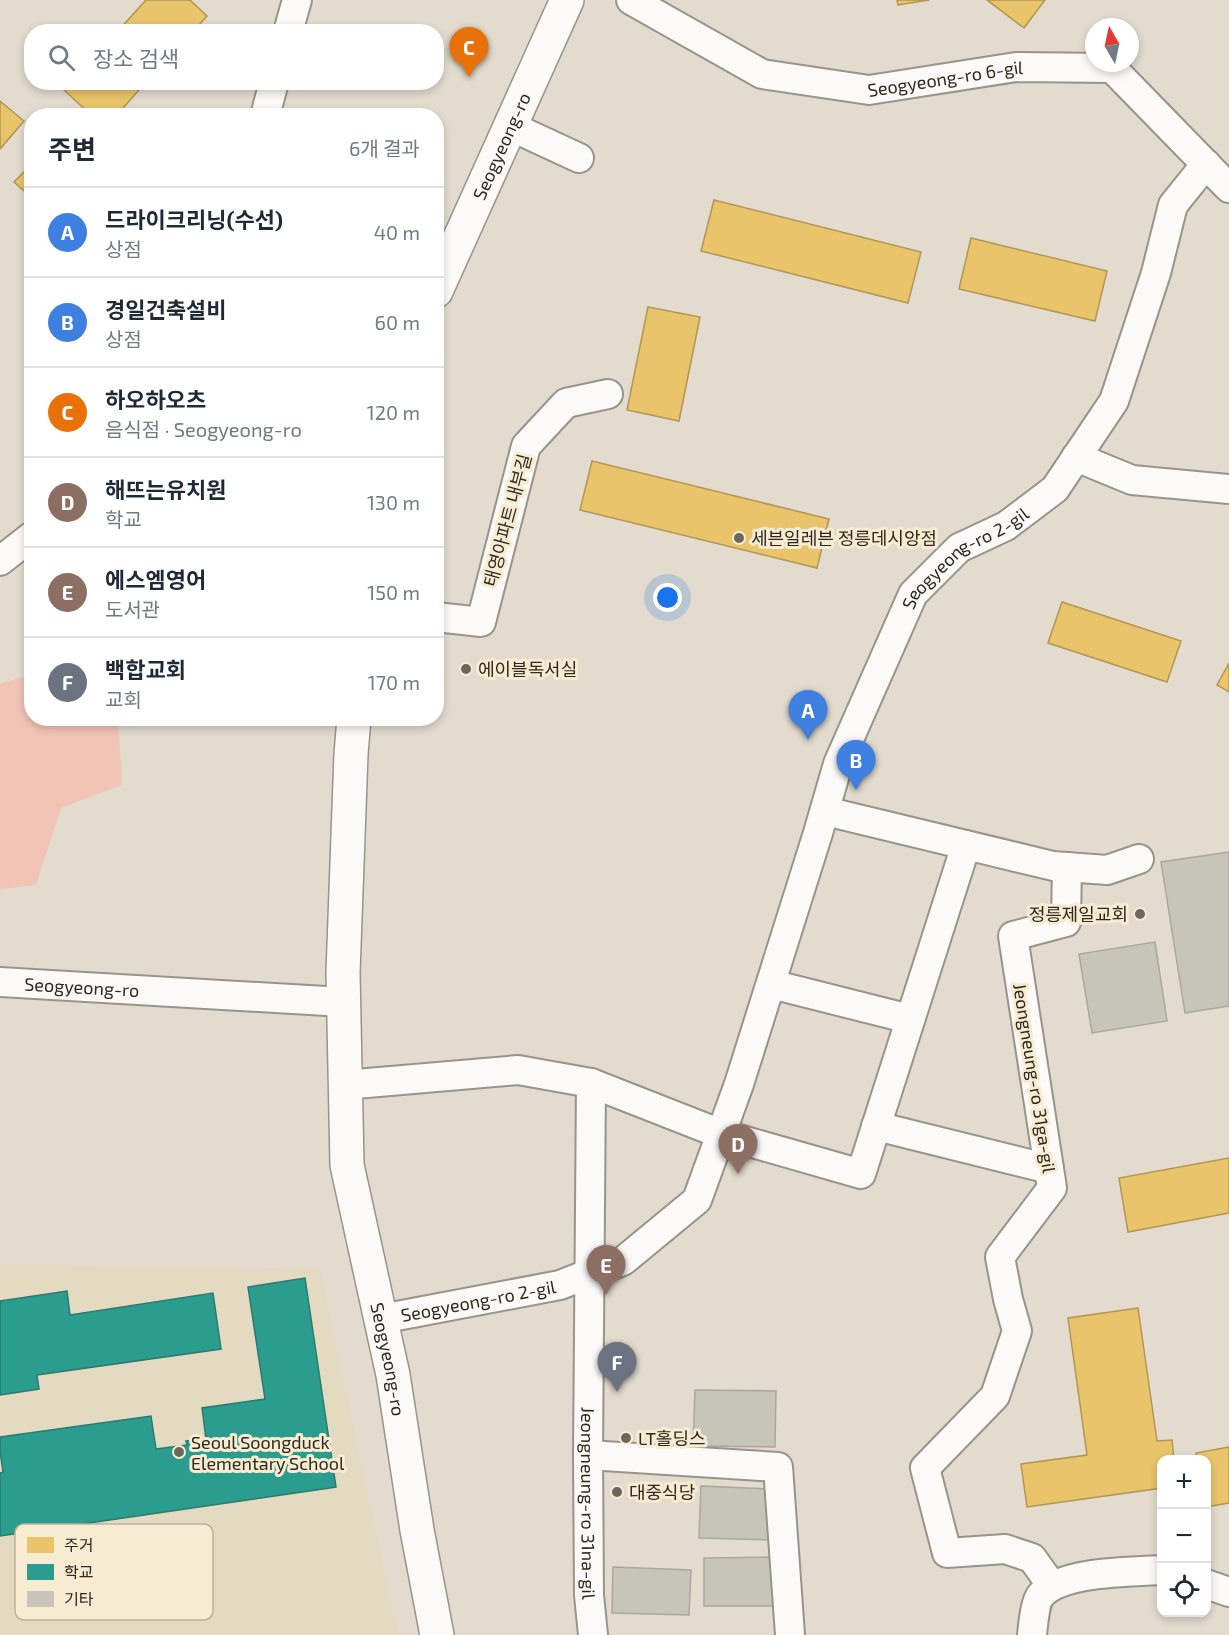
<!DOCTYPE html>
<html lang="ko">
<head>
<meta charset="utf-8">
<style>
	body { margin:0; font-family:"Exo 2","Noto Sans KR",sans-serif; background:#f2f2f3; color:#1f2937 }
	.controls { position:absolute; right:18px; bottom:18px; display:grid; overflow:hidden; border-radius:12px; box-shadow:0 3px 9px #0003 }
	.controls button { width:54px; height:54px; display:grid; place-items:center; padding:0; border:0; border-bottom:2px solid #e0e1e3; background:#fff; color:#1f2937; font:30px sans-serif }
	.compass { position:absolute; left:1085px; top:18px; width:54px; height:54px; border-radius:50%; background:#fff; box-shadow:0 3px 9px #0003; rotate:351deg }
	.you { position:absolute; left:668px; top:598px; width:21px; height:21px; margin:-15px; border:4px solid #fff; border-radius:50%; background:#1a73e8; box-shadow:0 0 0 9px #1a73e833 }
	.badge { display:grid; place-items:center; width:39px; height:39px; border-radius:50%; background:#111827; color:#fff; font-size:20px; font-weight:700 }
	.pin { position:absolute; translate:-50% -50px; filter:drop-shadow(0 2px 3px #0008) }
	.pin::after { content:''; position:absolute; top:32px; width:21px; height:18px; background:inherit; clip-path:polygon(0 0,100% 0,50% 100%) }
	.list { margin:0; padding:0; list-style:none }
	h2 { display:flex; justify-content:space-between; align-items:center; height:78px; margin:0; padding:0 24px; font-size:26px }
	h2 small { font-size:20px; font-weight:400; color:#747a83 }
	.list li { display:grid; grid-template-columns:39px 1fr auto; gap:18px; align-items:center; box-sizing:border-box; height:90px; padding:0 24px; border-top:2px solid #e0e1e3 }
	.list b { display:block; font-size:22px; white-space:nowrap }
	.list p { margin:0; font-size:20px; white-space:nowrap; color:#747a83 }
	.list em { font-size:20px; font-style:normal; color:#747a83 }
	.icon { flex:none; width:33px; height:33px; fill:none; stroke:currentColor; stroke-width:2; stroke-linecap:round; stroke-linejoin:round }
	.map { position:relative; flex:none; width:1229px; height:1635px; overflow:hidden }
	.search { position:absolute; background:#fff; box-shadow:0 3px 9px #0003; left:24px; top:24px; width:420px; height:66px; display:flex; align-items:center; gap:15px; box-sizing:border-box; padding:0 21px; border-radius:24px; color:#747a83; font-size:22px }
	.panel { position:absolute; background:#fff; box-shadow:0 3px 9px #0003; left:24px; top:108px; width:420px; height:618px; border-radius:24px }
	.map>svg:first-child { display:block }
	.built { fill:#e4d9c1 }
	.green { fill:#f1c4b6 }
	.homes { fill:#e9c46a; stroke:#b19654; stroke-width:1.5 }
	.schools { fill:#2a9d8f; stroke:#2b7a6d; stroke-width:1.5 }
	.building { fill:#c7c5b9; stroke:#aaa79d; stroke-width:1.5 }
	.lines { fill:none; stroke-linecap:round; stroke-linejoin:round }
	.street-casing { stroke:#99948a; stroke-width:32 }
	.secondary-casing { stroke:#99948a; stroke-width:36 }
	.street { stroke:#fbfaf8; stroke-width:28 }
	.secondary { stroke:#fbfaf8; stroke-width:33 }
	.poi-dot { fill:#6c675c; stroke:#f7ecd2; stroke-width:2 }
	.labels { text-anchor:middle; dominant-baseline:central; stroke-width:6; stroke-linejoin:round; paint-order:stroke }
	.street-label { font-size:18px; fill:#2d291f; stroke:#f7ecd2 }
	.poi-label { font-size:18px; fill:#2d291f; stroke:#f7ecd2; text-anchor:start }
	.key { fill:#f7ecd2; stroke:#bab29c; stroke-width:1.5 }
	.key-label { font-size:16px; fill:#2d291f }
</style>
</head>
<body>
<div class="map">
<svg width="1229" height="1635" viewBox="0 0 1229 1635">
	<rect width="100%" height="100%" fill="#e2dbce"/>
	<path class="built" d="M0 1264 320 1269 398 1635H0Z"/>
	<path class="green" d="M31 674 32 718 118 719 122 785 61 808 36 885 0 889V684Z"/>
	<g class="homes">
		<path d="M146 0H190L207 16 193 32H117Z"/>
		<path d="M897 0H929L898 5Z"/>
		<path d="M987 0H1045L1024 28Z"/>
		<path d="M70 82H146L116 116H92L64 90Z"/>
		<path d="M0 101 24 121 0 149Z"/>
		<path d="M32 164V198L14 182Z"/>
		<path d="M714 200 921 252 908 303 701 251Z"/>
		<path d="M971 238 1107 271 1095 321 959 289Z"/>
		<path d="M648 307 700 317 679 421 627 410Z"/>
		<path d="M592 461 829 519 817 568 580 510Z"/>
		<path d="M1062 602 1181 641 1167 682 1048 643Z"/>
		<path d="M1229 663V692L1217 685Z"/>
		<path d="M1229 1158V1213L1128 1232 1119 1178Z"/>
		<path d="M1138 1308 1157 1441 1172 1440 1174 1460H1162V1488L1027 1507 1021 1464 1087 1455 1068 1318Z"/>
		<path d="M1229 1447V1503L1206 1507V1460H1197L1196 1453Z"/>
	</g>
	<g class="schools">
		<path d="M305 1278 336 1487 0 1536V1473L3 1472 0 1451V1437L151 1416 156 1449 187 1445 186 1441 206 1439 202 1408 265 1399 248 1287Z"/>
		<path d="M67 1291 70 1315 213 1293 221 1349 37 1375 39 1389 0 1395V1301Z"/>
	</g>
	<g class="building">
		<path d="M1229 852V1006L1185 1013 1161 862Z"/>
		<path d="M1155 942 1167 1021 1092 1033 1079 954Z"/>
		<path d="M695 1390 776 1391 775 1447 693 1446Z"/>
		<path d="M701 1486 772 1489 771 1540 699 1538Z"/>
		<path d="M775 1557 776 1606H704V1558Z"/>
		<path d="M613 1567 691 1570 689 1615 612 1613Z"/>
	</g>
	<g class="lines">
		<g class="street-casing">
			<g id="street">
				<path id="s1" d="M631 0 762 74 869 90 1016 67 1112 68 1229 188"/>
				<path d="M288 32 297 0"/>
				<path d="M265 116 274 82"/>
				<path d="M510 126 579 158"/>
				<path d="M1076 457 1132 480 1229 489"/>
				<path d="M0 561 32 536"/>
				<path d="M436 617 481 622 526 446 566 403 608 394"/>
				<path d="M825 811 1053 866 1107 870 1139 859"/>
				<path id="s2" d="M0 982 343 1002"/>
				<path d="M771 984 910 1019"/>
				<path id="s3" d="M591 1083 588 1455 589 1595 593 1635"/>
				<path d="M344 1085 518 1070 591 1083 721 1134 861 1174 966 845"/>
				<path d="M876 1126 1049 1169"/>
				<path id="s4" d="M381 1319 560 1285 588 1274 623 1261 697 1200 739 1084 818 833 838 764 913 594 959 548 1006 526 1055 489 1114 401 1156 273 1173 205 1206 164"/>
				<path d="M588 1455 778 1467 790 1635"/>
				<path d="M1206 1584 1229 1592"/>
				<path d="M1052 1586 1032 1558 1005 1549 947 1553 925 1468 995 1396 1017 1331 1008 1299 1000 1257 1052 1188 1013 936 1066 922 1067 867"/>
				<path d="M1032 1635C1033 1626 1035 1601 1041 1595 1062 1571 1131 1572 1162 1570"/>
			</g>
		</g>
		<g class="secondary-casing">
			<g id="secondary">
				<path id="s5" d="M436 291 567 0"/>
				<path id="s6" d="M354 718 351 754 343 973 347 1165 393 1375 417 1530 437 1635"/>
			</g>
		</g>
		<use href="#street" class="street"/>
		<use href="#secondary" class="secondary"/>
	</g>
	<g class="poi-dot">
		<circle cx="739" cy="538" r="6"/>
		<circle cx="466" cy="669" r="6"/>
		<circle cx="1140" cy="914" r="6"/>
		<circle cx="626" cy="1438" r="6"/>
		<circle cx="179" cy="1452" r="6"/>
		<circle cx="617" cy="1492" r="6"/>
	</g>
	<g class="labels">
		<g class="street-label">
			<text stroke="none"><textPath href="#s1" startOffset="336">Seogyeong-ro 6-gil</textPath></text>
			<text stroke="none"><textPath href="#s5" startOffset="159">Seogyeong-ro</textPath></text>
			<text transform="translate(507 520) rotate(-75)">태영아파트 내부길</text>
			<text stroke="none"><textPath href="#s4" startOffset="1053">Seogyeong-ro 2-gil</textPath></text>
			<text stroke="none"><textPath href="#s2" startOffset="82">Seogyeong-ro</textPath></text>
			<text transform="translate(1035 1078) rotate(81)">Jeongneung-ro 31ga-gil</text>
			<text stroke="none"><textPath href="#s4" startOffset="99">Seogyeong-ro 2-gil</textPath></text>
			<text stroke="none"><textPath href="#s6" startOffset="646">Seogyeong-ro</textPath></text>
			<text stroke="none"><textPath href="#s3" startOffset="420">Jeongneung-ro 31na-gil</textPath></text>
		</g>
		<g class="poi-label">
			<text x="751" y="538">세븐일레븐 정릉데시앙점</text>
			<text x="478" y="669">에이블독서실</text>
			<text x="1128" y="914" text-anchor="end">정릉제일교회</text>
			<text x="638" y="1438">LT홀딩스</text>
			<text x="191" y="1442">Seoul Soongduck<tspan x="191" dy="21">Elementary School</tspan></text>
			<text x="629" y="1492">대중식당</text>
		</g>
	</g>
	<rect x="15" y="1524" width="198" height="96" rx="9" class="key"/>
	<rect x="27" y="1537" width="27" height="16" fill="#e9c46a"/>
	<rect x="27" y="1564" width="27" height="16" fill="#2a9d8f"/>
	<rect x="27" y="1591" width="27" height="16" fill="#c7c5b9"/>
	<g class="key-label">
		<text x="64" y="1551">주거</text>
		<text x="64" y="1578">학교</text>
		<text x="64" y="1605">기타</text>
	</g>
</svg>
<div class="controls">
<button>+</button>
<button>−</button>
<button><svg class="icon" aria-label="locate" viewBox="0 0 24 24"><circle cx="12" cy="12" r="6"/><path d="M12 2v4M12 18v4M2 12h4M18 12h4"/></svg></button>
</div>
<svg class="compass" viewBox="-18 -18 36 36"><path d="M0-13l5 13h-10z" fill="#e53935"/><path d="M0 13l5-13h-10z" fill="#747a83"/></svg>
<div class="you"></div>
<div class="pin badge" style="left:808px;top:740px;background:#3f7fe0">A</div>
<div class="pin badge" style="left:856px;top:790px;background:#3f7fe0">B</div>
<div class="pin badge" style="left:469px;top:77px;background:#e8710a">C</div>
<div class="pin badge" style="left:738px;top:1174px;background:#8d6e63">D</div>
<div class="pin badge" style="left:606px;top:1295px;background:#8d6e63">E</div>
<div class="pin badge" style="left:617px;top:1392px;background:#6b7280">F</div>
<div class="search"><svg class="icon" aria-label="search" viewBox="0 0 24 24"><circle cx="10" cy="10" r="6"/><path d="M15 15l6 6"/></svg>장소 검색</div>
<section class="panel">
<h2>주변<small>6개 결과</small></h2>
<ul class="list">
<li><span class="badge" style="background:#3f7fe0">A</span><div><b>드라이크리닝(수선)</b><p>상점</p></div><em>40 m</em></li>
<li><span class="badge" style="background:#3f7fe0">B</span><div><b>경일건축설비</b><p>상점</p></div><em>60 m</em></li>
<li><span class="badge" style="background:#e8710a">C</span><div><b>하오하오츠</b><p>음식점 · Seogyeong-ro</p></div><em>120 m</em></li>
<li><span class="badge" style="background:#8d6e63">D</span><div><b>해뜨는유치원</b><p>학교</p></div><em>130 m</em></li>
<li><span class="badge" style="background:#8d6e63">E</span><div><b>에스엠영어</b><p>도서관</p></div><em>150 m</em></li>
<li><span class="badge" style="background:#6b7280">F</span><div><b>백합교회</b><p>교회</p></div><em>170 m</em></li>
</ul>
</section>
</div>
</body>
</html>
